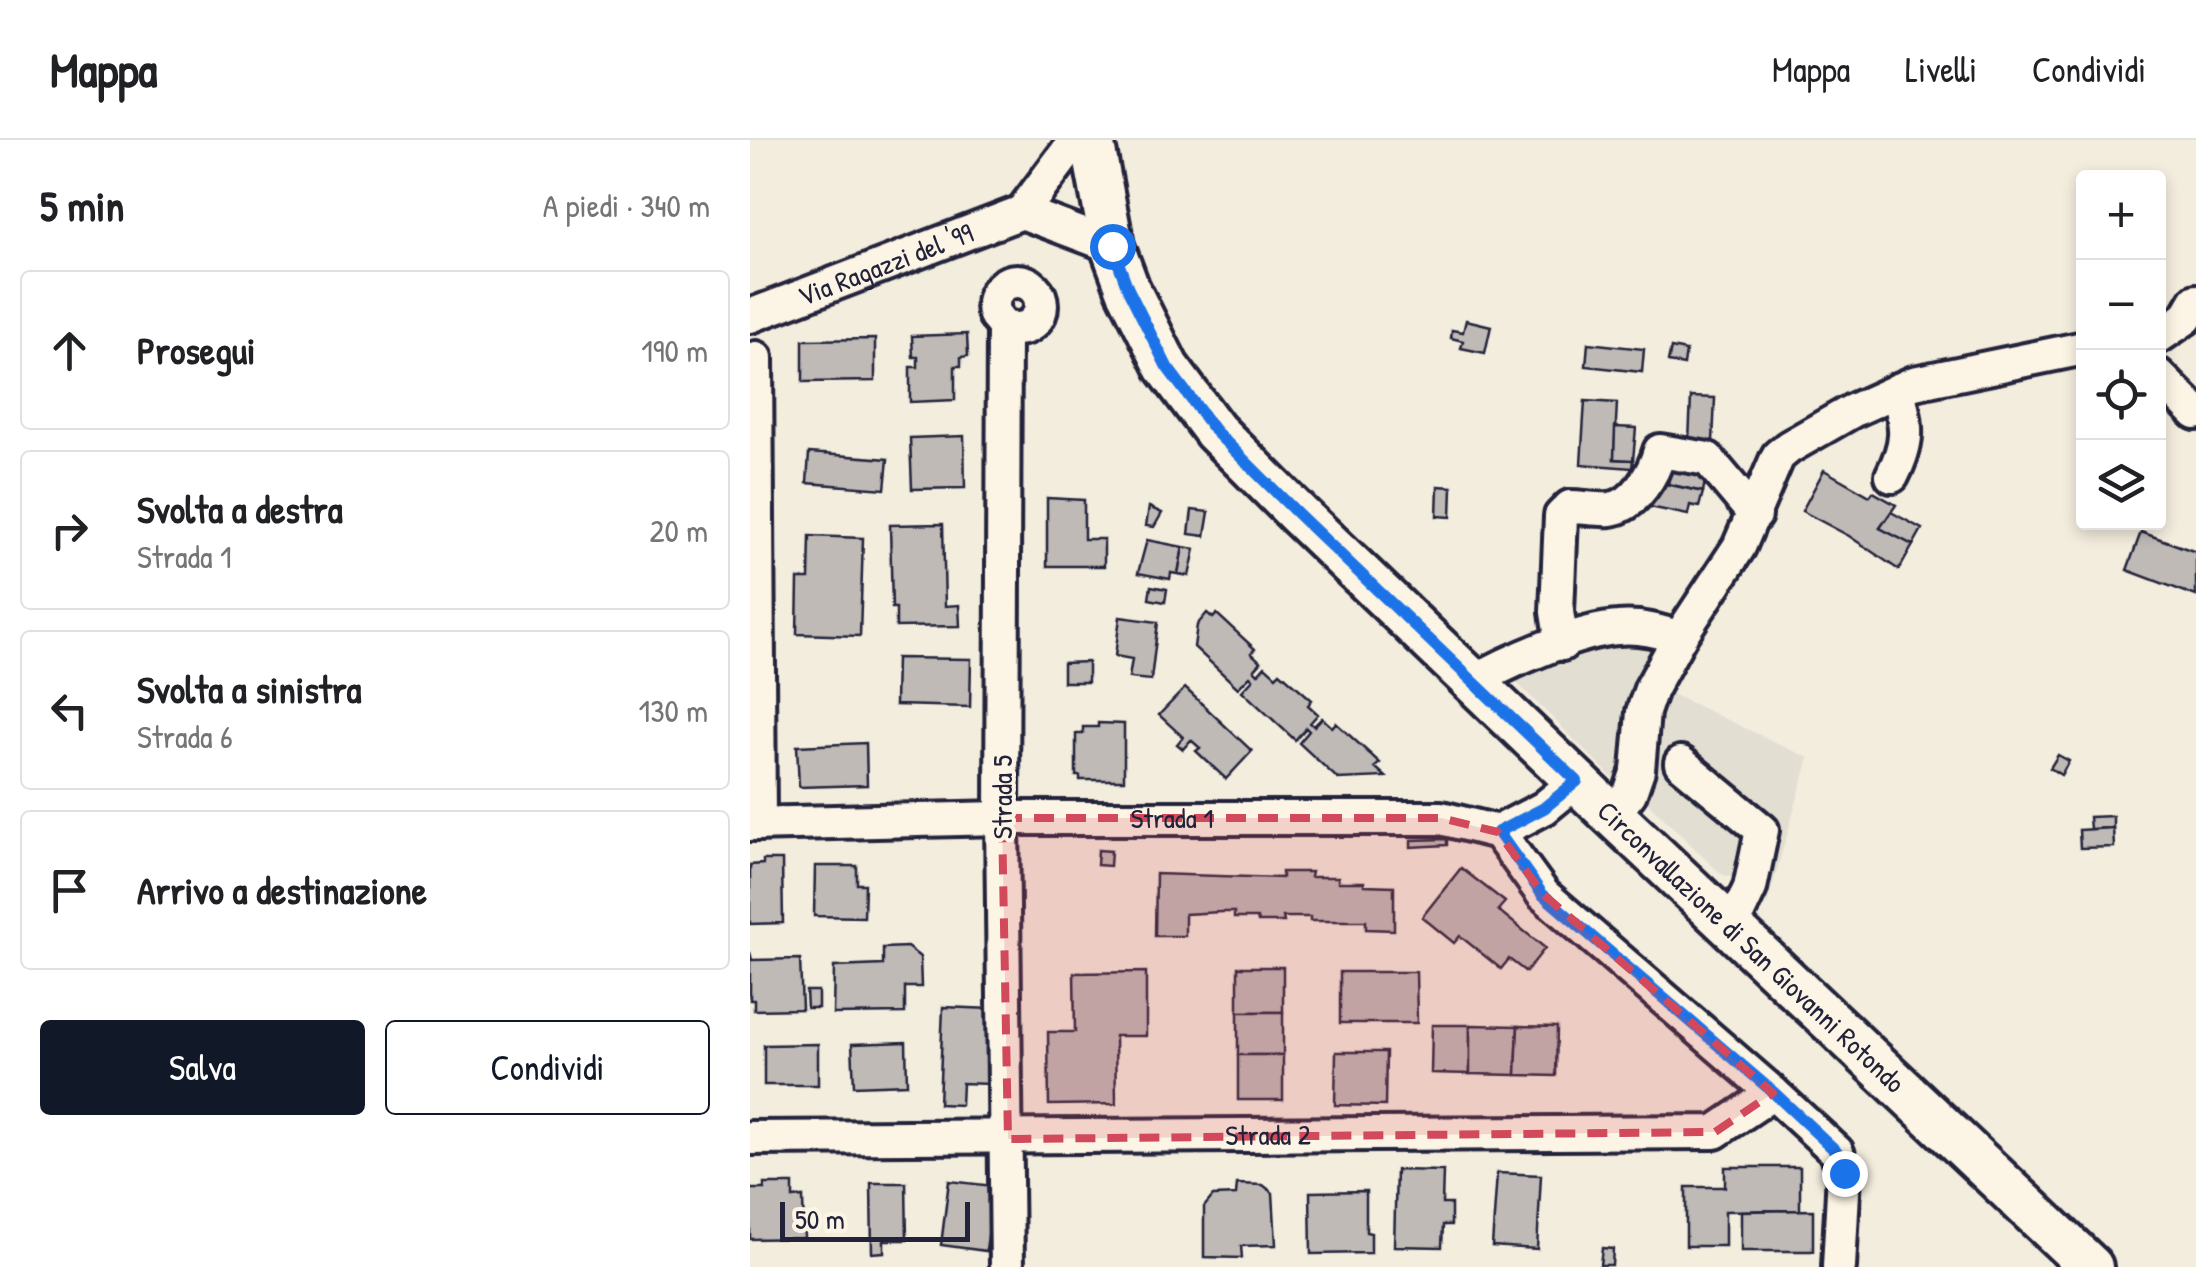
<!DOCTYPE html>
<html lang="it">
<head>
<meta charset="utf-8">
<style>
	body { margin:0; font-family:"Patrick Hand",sans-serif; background:#f6f6f6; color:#202124 }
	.controls { position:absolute; right:30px; top:30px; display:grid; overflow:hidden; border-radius:10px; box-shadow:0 5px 15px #0003 }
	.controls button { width:90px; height:90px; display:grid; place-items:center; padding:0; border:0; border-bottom:2px solid #e0e0e0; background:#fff; color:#202124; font:50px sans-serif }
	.scale { position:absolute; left:30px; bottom:25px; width:190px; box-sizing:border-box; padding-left:10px; border:5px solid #22223b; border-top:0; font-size:28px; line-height:35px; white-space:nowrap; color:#22223b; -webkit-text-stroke:8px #fcf5e5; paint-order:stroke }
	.stop { position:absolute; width:30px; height:30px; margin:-22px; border:8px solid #1a73e8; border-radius:50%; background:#fff }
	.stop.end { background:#1a73e8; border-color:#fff; box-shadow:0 2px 10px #0008 }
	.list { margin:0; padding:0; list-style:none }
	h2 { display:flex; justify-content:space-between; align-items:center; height:130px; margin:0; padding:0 40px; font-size:42px }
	h2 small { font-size:32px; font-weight:400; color:#757577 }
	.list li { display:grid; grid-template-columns:65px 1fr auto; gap:30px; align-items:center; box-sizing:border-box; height:160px; margin:0 20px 20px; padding:0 20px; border:2px solid #e0e0e0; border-radius:10px }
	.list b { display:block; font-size:38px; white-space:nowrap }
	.list p { margin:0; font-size:32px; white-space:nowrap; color:#757577 }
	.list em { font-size:32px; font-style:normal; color:#757577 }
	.actions { display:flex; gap:20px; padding:30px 40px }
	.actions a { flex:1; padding:22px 0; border:2px solid #111827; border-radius:10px; text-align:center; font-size:35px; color:#111827 }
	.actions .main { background:#111827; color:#fff }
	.icon { flex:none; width:55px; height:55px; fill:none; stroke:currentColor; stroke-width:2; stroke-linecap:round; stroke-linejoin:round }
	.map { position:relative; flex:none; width:1446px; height:1127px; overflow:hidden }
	header { display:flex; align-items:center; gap:60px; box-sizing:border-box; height:140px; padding:0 50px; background:#fff; border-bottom:2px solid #e0e0e0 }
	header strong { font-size:48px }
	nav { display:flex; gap:55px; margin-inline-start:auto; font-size:35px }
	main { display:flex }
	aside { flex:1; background:#fff }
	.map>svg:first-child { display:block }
	.built { fill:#e3ded2 }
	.building { fill:#bfbab6; stroke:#22223b; stroke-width:2.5 }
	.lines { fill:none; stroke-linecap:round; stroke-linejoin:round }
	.minor-casing { stroke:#22223b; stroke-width:40 }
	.major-casing { stroke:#22223b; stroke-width:50 }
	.minor { stroke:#fcf5e5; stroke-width:32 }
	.major { stroke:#fcf5e5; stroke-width:42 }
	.route { stroke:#1a73e8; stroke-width:12 }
	.marked { fill:#d1495b; fill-opacity:0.2; stroke:#d1495b; stroke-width:8; stroke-dasharray:20 12; stroke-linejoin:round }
	.labels { text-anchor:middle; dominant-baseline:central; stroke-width:8; stroke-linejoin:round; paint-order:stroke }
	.street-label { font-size:28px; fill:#22223b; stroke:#fcf5e5 }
</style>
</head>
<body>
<header>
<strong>Mappa</strong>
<nav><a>Mappa</a><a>Livelli</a><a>Condividi</a></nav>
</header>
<main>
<aside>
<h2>5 min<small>A piedi · 340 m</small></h2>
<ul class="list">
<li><svg class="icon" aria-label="ahead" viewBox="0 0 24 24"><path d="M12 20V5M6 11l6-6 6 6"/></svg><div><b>Prosegui</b></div><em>190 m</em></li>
<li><svg class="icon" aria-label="right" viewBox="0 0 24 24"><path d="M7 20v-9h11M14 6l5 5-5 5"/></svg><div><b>Svolta a destra</b><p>Strada 1</p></div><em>20 m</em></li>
<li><svg class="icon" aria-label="left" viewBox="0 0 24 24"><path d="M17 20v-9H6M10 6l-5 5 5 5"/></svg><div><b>Svolta a sinistra</b><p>Strada 6</p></div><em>130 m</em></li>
<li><svg class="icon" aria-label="arrive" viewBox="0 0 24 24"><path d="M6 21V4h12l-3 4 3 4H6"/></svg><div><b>Arrivo a destinazione</b></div></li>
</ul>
<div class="actions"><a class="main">Salva</a><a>Condividi</a></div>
</aside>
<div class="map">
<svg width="1446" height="1127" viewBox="0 0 1446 1127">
	<rect width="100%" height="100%" fill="#f3edde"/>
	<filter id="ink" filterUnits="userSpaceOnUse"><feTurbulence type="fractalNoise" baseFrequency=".01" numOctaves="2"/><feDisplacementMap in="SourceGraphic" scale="20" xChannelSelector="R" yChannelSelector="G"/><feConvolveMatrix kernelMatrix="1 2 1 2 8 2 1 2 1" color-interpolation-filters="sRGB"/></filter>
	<g filter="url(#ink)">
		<g class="built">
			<path d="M904 499 912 512 870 645 764 540 774 532 849 506Z"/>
			<path d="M911 549 1059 618 1017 765 993 741 971 734 898 663 901 574Z"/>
		</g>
		<g class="building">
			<path d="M716 180 741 186 735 213 711 208 713 201 701 198 702 190 713 192Z"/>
			<path d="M217 194 218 216 211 217V226H205V260L160 262V227H168V217H163L162 196Z"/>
			<path d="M125 199V241L53 242V200Z"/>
			<path d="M838 203 894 209 892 232 836 226Z"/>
			<path d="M921 208 936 211 934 225 918 222Z"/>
			<path d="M941 257 965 258 963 302 939 301Z"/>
			<path d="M835 261 867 263 864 319 883 320 882 328 831 324Z"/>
			<path d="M865 287 886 288 883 320 864 319Z"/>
			<path d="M214 296 215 348 162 349 160 298Z"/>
			<path d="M59 313 138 319 135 349 57 343Z"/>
			<path d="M923 322 957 330 953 352 918 344Z"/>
			<path d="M1074 330 1120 356 1123 352 1146 365 1130 388 1163 405 1149 430 1099 396 1052 371Z"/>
			<path d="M911 343 953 352 949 367 940 365 938 375 895 366 898 351 909 353Z"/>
			<path d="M688 346 702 347 701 377 687 376Z"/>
			<path d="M297 358 334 360V399H354V426H297Z"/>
			<path d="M399 367 412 373 404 387 396 386Z"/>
			<path d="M442 370 459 372 455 396 439 394Z"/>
			<path d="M1141 372 1172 389 1163 405 1130 388Z"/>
			<path d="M193 384 195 466 209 465 210 486 146 487V468H142L140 385Z"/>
			<path d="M1391 392 1446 412V456L1377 430Z"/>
			<path d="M60 396 113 398 110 496 47 494 48 439H59Z"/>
			<path d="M397 400 433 407 428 434 421 433 420 439 388 433Z"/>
			<path d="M433 407 445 409 439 436 428 434Z"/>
			<path d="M401 446 417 449 415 462 399 459Z"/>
			<path d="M457 473 463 478 467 474 505 509 501 513 511 522 504 530 508 534 515 526 526 536 530 532 562 560 558 565 568 574 560 583 564 586 572 578 582 587 586 583 630 623 625 627 636 637 588 639 549 603 559 591 556 588 545 600 492 551 503 539 500 536 488 548 444 507 447 485Z"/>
			<path d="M370 477 408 482 401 540 379 538 382 519 365 516Z"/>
			<path d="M146 518 221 519 220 567 145 565Z"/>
			<path d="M338 522V542H313V523Z"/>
			<path d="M435 548 502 611 476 639 446 611 450 608 441 600 433 609 427 604 433 597 409 575Z"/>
			<path d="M348 583 374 584V640H330V636H326V594H333V587H348Z"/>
			<path d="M116 603 117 645 49 647 47 606Z"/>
			<path d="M1308 615 1319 621 1311 635 1300 628Z"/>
			<path d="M1363 676V688L1340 689 1339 677Z"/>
			<path d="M1363 688 1364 707 1330 708 1329 690Z"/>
			<path d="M697 699V705L661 707V700Z"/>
			<path d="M348 710 361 711 360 726 347 725Z"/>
			<path d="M13 720H32L33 783 0 784V725L13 724Z"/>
			<path d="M65 726H107V744H115L114 777 64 776Z"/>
			<path d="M711 728 755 762 748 770 795 808 776 832 759 819 751 829 710 796 704 803 672 777Z"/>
			<path d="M532 732H561L560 737H588V742H614V745L644 746V790L616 789V781H560V777H533L534 782H508L507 778H484V772H471L435 774V796H405L406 734 532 738Z"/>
			<path d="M157 807 170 817 171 847H155V873L83 874 84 827 133 825V808Z"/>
			<path d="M0 812 2 820 50 819 52 869 4 870V860H0Z"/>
			<rect x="488" y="827" width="45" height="45"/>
			<path d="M396 832V896H365L366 964 299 965 298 892H325L324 833Z"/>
			<path d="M590 832H666L667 883H590Z"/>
			<path d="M56 851H68V868H57Z"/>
			<path d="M193 867 242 869 240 944 212 943 211 965 189 964Z"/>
			<rect x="488" y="872" width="45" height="43"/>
			<path d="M682 885H720V934L681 933Z"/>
			<path d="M720 885 768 886 766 935 720 934Z"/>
			<path d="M768 886 807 887 806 936 766 935Z"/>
			<path d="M156 902 157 944 104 946 102 904Z"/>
			<path d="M68 904V945H14V905Z"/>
			<path d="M586 912H636L635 966 585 965Z"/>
			<rect x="488" y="915" width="45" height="45"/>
			<path d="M975 1027H1050V1070L975 1071V1106H936V1047H975Z"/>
			<path d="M646 1030 693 1031 692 1064H701V1085H693L692 1107 644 1106Z"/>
			<path d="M747 1033 791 1035 787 1109 742 1106Z"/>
			<path d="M199 1041 244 1046 236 1111 191 1105Z"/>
			<path d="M121 1043H156L157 1100H134V1112L122 1113Z"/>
			<path d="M14 1044H43V1058L53 1057 54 1098 0 1099V1049H14Z"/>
			<path d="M487 1044 513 1045 523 1053 526 1105 491 1106 492 1118 454 1117V1067L463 1056 486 1055Z"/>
			<path d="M616 1051V1092L621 1093V1113L561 1114 560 1052Z"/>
			<path d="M1063 1070V1111H991V1071Z"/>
			<path d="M852 1108 863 1109 862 1125H850Z"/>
		</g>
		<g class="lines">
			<g class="minor-casing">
				<g id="minor">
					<path d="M272 72 362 106"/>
					<path d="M272 72 326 0"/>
					<circle cx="267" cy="165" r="24"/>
					<path id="s1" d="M0 176 272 72"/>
					<path d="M254 186 252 678 257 1127"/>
					<path d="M1408 197 1436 178 1446 161"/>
					<path d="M6 218 9 684"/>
					<path d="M1408 235 1446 273"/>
					<path d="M1142 336C1160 300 1157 288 1148 250"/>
					<path d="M812 504 807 472 811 376 820 367C833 367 848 370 860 369 886 366 904 332 910 311L958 319 1005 375"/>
					<path d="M723 542C757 522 830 490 868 488 890 486 909 491 929 498"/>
					<path d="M931 623 1012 690 1000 748 981 788"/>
					<path d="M862 675 880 653 888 630 893 572 901 549 929 498 989 407 1028 316 1039 307 1102 271 1164 243 1334 208"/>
					<path id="s2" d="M0 684 252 678H691L748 692 794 668 827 641"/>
					<path d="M748 692 793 754 1023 953 1087 1012 1094 1033 1089 1127"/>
					<path id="s3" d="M0 998 965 992 1023 953"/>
				</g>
			</g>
			<g class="major-casing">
				<g id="major">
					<path id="s4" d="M342 0 362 106 378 149 417 227 465 291 548 374 862 675 1341 1127"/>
				</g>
			</g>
			<use href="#minor" class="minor"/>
			<use href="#major" class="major"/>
		</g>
	</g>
	<g class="lines" filter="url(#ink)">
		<path class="route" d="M362 106 378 149 417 227 465 291 548 374 827 641 794 668 748 692 792 754 1023 952 1087 1012 1094 1033"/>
	</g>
	<path class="marked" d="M252 678H691L748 692 793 754 1023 953 965 992 258 999Z"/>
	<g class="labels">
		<g class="street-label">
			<text stroke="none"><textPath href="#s1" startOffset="145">Via Ragazzi del '99</textPath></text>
			<text transform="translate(252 657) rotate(-90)">Strada 5</text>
			<text stroke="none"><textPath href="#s2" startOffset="422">Strada 1</textPath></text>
			<text stroke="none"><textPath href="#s4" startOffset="1065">Circonvallazione di San Giovanni Rotondo</textPath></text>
			<text stroke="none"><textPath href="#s3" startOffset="518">Strada 2</textPath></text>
		</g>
	</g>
</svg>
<div class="controls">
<button>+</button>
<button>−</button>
<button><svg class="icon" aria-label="locate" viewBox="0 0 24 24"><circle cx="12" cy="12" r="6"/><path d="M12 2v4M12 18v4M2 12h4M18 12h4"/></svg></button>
<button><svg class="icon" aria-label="layers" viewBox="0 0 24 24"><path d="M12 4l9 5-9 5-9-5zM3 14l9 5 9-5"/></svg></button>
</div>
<div class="scale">50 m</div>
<div class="stop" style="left:362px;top:106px"></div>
<div class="stop end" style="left:1094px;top:1033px"></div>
</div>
</main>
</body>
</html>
